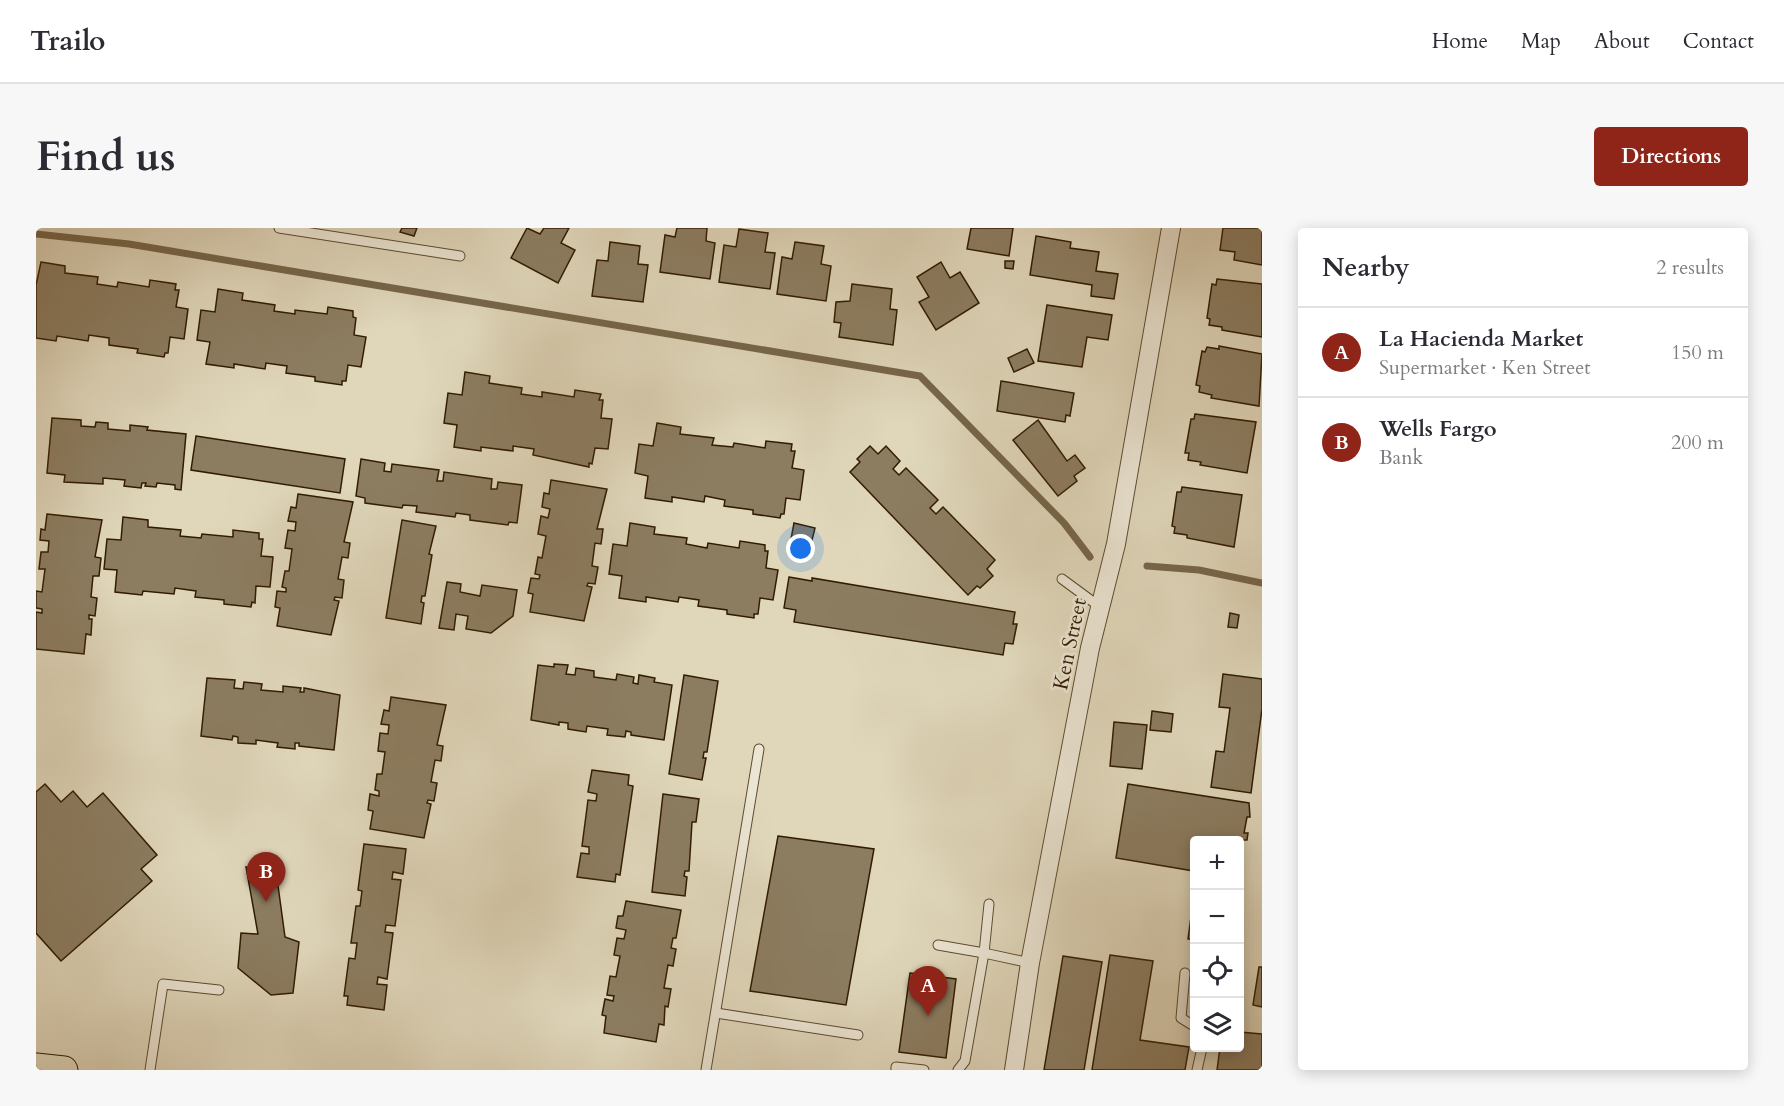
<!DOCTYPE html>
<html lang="en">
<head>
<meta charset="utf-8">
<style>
	body { margin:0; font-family:Cardo,serif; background:#f7f7f7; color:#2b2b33 }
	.controls { position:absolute; right:18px; bottom:18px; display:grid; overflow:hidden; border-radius:6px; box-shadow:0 3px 15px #0003 }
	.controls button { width:54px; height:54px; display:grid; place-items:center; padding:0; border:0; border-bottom:2px solid #e1e1e2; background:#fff; color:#2b2b33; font:30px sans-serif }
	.you { position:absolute; left:765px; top:321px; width:21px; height:21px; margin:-15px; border:4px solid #fff; border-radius:50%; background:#1a73e8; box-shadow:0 0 0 9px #1a73e833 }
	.badge { display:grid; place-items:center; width:39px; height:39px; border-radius:50%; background:#8f2418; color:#fff; font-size:20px; font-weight:700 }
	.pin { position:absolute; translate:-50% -50px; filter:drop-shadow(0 2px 3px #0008) }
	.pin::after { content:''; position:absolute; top:32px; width:21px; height:18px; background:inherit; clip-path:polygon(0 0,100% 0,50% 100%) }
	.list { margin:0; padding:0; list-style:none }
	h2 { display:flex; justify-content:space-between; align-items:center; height:78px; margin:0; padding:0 24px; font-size:26px }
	h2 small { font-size:20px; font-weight:400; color:#7c7c81 }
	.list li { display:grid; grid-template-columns:39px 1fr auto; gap:18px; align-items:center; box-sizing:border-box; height:90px; padding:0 24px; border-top:2px solid #e1e1e2 }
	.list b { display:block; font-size:22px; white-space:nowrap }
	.list p { margin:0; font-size:20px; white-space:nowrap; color:#7c7c81 }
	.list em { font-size:20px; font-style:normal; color:#7c7c81 }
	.icon { flex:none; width:33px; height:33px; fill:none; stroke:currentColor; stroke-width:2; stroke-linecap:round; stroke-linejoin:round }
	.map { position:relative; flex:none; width:1226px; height:842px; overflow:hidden; border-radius:6px }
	header { display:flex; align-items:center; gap:36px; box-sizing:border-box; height:84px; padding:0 30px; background:#fff; border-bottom:2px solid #e1e1e2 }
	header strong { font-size:28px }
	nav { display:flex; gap:33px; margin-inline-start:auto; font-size:21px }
	.intro { display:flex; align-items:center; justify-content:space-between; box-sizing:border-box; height:144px; padding:0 36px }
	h1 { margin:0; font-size:42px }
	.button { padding:15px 27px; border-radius:6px; background:#8f2418; color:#fff; font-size:21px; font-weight:700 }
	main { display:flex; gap:36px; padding:0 36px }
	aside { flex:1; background:#fff; border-radius:6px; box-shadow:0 3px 15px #0003 }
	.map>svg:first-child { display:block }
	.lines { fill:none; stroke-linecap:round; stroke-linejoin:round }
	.stream { stroke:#76664a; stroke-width:7 }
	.building { fill:#8c7d61; stroke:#311c00; stroke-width:1.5 }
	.lane-casing { stroke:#5d4b2f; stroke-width:11 }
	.street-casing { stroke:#5d4b2f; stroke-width:20 }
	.primary-casing { stroke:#311c00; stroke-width:29 }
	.lane { stroke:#ebe5d3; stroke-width:9 }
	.street { stroke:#ebe5d3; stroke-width:18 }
	.primary { stroke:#e0d7bb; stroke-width:27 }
	.labels { text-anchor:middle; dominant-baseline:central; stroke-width:5; stroke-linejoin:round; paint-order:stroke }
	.street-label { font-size:21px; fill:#311c00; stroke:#ebe5d3 }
</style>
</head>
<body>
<header>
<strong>Trailo</strong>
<nav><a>Home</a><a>Map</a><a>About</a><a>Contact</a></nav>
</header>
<div class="intro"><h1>Find us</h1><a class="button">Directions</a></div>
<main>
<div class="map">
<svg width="1226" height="842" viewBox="0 0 1226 842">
	<rect width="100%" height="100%" fill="#e0d7bb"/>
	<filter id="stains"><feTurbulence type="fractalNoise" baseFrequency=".00333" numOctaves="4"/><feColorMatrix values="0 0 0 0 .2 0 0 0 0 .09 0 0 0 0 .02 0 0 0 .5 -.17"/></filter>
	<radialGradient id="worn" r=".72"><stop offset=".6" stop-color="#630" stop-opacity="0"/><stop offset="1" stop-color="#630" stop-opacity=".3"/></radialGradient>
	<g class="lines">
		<g class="stream">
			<path d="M0 6 93 16 884 148 1028 295 1054 329"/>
			<path d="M1111 338 1163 342 1226 355"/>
		</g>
	</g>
	<g class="building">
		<path d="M366 0H381L378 8 364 4Z"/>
		<path d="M491 0 504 6 508 0H533L525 15 539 22 522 55 475 30Z"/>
		<path d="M641 0H671L670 13 679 15 674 51 624 44 629 7 639 9Z"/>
		<path d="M935 0H977L973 28 931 21Z"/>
		<path d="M1187 0H1226V37L1198 32 1199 24 1184 22Z"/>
		<path d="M703 1 732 5 729 24 739 25 734 61 683 54 688 17 700 19Z"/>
		<path d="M1000 8 1035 14 1034 20 1063 24 1060 43 1082 46 1078 71 1055 68 1056 57 994 47Z"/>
		<path d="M574 14 604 18 602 36 612 37 607 74 556 68 561 32 572 33Z"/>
		<path d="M759 14 788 18 785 36 795 38 790 73 741 66 746 29 756 31Z"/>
		<path d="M969 33H978L977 41 969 40Z"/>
		<path d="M5 34 29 38V45L62 49 61 56 81 59 82 54 113 59 114 52 140 56 139 62H143L140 79 152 81 148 111 134 109 132 125H129L128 129 101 125 102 121 73 117V110L53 107 52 113 21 108 20 113 0 110V57Z"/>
		<path d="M905 34 914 50 924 44 943 75 900 102 883 74 893 69 881 49Z"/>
		<path d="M1181 51 1226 56V109L1186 102V99L1173 97 1174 91 1171 90 1176 56 1180 57Z"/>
		<path d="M816 56 856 61 854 81 861 82 857 117 803 109 805 95 798 94 800 74 814 73Z"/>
		<path d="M182 61 207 65 206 72 239 77 238 83 259 86V82L291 86 292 79 317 83V89L320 90 318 107 330 109 325 139 312 137 310 153H306V157L279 153V149L250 145 251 138 230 135 229 141 198 136V140L170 136 174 114 161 112 165 82 179 84Z"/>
		<path d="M1011 77 1076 87 1072 112 1051 109 1046 139 1002 133Z"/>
		<path d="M1183 118 1226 126 1223 178 1175 170 1176 167 1163 164 1164 158 1160 157 1166 123 1169 124 1171 119 1183 121Z"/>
		<path d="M991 121 998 135 978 144 972 130Z"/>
		<path d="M429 144 454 148 453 155 486 160 485 166 506 169V164L538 169 539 162 565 166 563 172H567L565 190 576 191 572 221 559 220 556 236 553 235V239L497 227 498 221 477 218V223L445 219V223L418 219 421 197 408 195 412 165 426 167Z"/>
		<path d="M965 153 1038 165 1034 188 1030 187 1029 194 961 183Z"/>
		<path d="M1159 186 1220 194 1211 245 1164 237 1165 234 1152 232 1153 225H1149L1155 191H1158Z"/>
		<path d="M16 190 45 192V198L59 199 60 194 72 195V201L94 203V197L112 199 111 202 150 206 145 262 139 261V257L121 255 120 259 109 258 110 255H106L105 260 88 258 89 252 67 250V256L28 254 29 247 11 245Z"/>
		<path d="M1002 192 1031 233 1039 227 1049 240 1038 248 1041 253 1022 268 977 212Z"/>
		<path d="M621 195 645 199 644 206 678 210 676 217 697 219 698 215 729 220 730 213 756 216 755 223H759L756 240 768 242 764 272 750 270 748 286H745L744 290 717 286V282L688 278 689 272 669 268 668 274 636 269V274L609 270 612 248 599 245 603 216 617 218Z"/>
		<path d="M160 208 309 231 304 265 155 242Z"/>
		<path d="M834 218 842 226 850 218 864 233 857 241 863 247 870 240 902 272 894 280 900 286 907 279 959 332 951 341 957 348 944 360 941 358 932 367 814 244 824 234 821 231Z"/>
		<path d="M325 231 349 235 348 243 355 244 356 236 403 242 401 253H407L408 244 456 251 455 261H461L462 254 486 257 481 295 473 294 472 297 434 292V287L420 285 419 289 380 284 381 278 367 277 366 280 329 275V270L320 268Z"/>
		<path d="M515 252 571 261 561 301H567L565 316 559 315 556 338 562 339 559 356 552 355 551 358 556 359 548 393 494 384 497 366 492 365 495 350 503 351 504 347 499 346 502 329 506 330 510 308 502 306 505 288 512 290 514 281 506 279 508 265 513 266Z"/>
		<path d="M1146 259 1206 267 1198 319 1151 310V307L1138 305 1139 299 1136 298 1141 264H1145Z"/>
		<path d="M262 266 317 274 308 314 314 315 312 330 306 329 302 351 308 352 306 370 299 369 298 372 303 373 295 407 241 398 244 380 239 379 241 363 250 364V360L246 359 249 343H253L256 321 249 320 252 302 259 303 260 294 252 293 255 279 260 280Z"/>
		<path d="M11 286 66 292 59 329 65 330 63 348H57L55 369 61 370 59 388 53 387V391H56L55 407 50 406 48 426 0 421V384L6 385V381L0 380V363L6 364 9 341H3L5 324H12L13 313 4 312 5 301 9 302Z"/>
		<path d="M87 289 112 292V299L145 302 144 308 165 310 166 306 197 309V302L223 305V311H227L225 328 237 329 234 359 220 358 219 375 216 374 215 379 188 376V372L159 369 160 363 139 360 138 366 107 363 106 367 79 364 81 342 68 341 71 311 85 312Z"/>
		<path d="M366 292 400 298 393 326 396 327 389 368H386L385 374 388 375 385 396 350 390Z"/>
		<path d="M594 295 619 299 618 306 651 310 650 316 671 320 672 315 703 320 704 313 729 317V323H732L730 340 742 342 737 372 724 370 722 386H718V390L691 386V382L662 378 663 372 643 369 642 374 610 369V374L583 370 586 348 573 346 577 316 591 318Z"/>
		<path d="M758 295 779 300 775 316 755 311Z"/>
		<path d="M753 349 776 353V350L979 384 977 396H981L977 416 969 415 967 427 758 394 760 382 748 380Z"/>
		<path d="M411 354 425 356 424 364 444 368 446 357 481 362 477 388 455 405 430 401 432 388 420 386 418 402 403 400Z"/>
		<path d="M1194 385 1203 387 1201 400 1192 399Z"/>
		<path d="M518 436 532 437 530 446 539 447 540 440 558 443V449L580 452 581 446 598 449 597 455 602 456 603 447 619 450 618 454 636 457 628 512 595 507V504L590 503 589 509 571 507 572 501 551 498 550 504 532 501V495L523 494V497L495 492 502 437 518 439Z"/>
		<path d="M1187 446 1226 451V481L1215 565 1175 559 1180 523 1188 524 1194 480 1183 479Z"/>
		<path d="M648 447 682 453 671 524H668L667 530H670L666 552 633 546Z"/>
		<path d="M171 450 199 452 198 460 207 461 208 454 226 456 225 462 247 464V458L265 460 264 464H268V460L304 467 298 522 263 518V515H259V521L241 519 242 515 220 512V516L202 515V509L197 508 196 512 165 508Z"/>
		<path d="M355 469 410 477 401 517 407 518 405 533 399 532 395 554 401 555 398 573 392 572 391 575 395 576 388 610 334 601 337 583 332 582 334 566 343 568V563L339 562 341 546H346L349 524 342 523 344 505 352 506 353 497 345 496 348 482 353 483Z"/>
		<path d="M1116 483 1137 486 1135 504 1114 502Z"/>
		<path d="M1078 494 1111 497 1106 541 1074 538Z"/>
		<path d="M556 542 593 547 592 557 597 558 584 647 580 646 579 654 541 649 545 625 553 626V619L546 618 552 572 560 573 561 566 552 564Z"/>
		<path d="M9 556 25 574 37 563 51 579 67 565 121 627 105 641 116 653 25 733 0 705V564Z"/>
		<path d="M1092 556 1213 575 1214 589H1211L1208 605H1212L1211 612H1207L1204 631V612H1158V643L1080 630Z"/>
		<path d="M627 566 663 571 660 594H656L653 643H649L648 648 651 649 649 668 616 664Z"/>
		<path d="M742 608 838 621 810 777 714 763Z"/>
		<path d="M328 616 370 621 367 646 357 644 356 651 365 652 359 698 350 697 349 704 357 705 351 751 342 749 341 756 351 757 348 782 311 777 312 768H308L313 730 319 731 321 715H315L320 678H324L326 663 322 662Z"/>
		<path d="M210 639 240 643 249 709 263 714 257 765 235 767 202 740 205 705 222 706Z"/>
		<path d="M1158 667V712L1152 711Z"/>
		<path d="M590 673 645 682 640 710H637L635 720 640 721 637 738 632 737 628 760 635 761 632 779 629 778 628 797 623 796 620 814 568 805 570 788 566 787 569 771 577 773 578 768 571 767 574 748 580 749 584 728 578 727 581 710 588 711 590 702 580 700 582 688H587Z"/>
		<path d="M1074 727 1117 733 1104 812 1153 819 1149 842H1056Z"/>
		<path d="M1027 728 1066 734 1048 842H1008Z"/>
		<path d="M1223 739H1226V779L1217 777Z"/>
		<path d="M874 745 920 751 910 830 863 824Z"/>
		<path d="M1204 804 1226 806V842H1181L1184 820H1204Z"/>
	</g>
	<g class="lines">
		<g class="lane-casing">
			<g id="lane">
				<path d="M243 0 424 28"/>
				<path d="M1026 351 1064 379"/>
				<path d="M902 717 948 725 953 676"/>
				<path d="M1149 745 1145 790 1158 798"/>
				<path d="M680 785 822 807"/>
				<path d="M114 842 127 756 183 762"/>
				<path d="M670 842 723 521"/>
				<path d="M860 842V839L888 842"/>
				<path d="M922 842 929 833 948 725 994 735"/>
				<path d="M1161 842 1166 820"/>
			</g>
		</g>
		<g class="street-casing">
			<path id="street" d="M978 842 994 735 1054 420 1080 316 1135 0"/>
		</g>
		<g class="primary-casing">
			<path id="primary" d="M0 839 28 842"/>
		</g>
		<use href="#lane" class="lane"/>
		<use href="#street" class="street"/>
		<use href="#primary" class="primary"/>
	</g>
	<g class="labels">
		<g class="street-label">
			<text transform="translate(1034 416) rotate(-78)">Ken Street</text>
		</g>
	</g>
	<rect width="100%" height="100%" filter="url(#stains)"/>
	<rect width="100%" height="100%" fill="url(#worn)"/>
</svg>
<div class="controls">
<button>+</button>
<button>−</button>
<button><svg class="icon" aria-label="locate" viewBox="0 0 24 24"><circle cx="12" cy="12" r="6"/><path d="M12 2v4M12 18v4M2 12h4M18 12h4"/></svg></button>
<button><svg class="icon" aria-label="layers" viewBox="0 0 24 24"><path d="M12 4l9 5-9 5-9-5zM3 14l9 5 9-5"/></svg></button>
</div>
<div class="you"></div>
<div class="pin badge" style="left:892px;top:788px">A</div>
<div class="pin badge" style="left:230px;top:674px">B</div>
</div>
<aside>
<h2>Nearby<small>2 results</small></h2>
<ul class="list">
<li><span class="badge">A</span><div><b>La Hacienda Market</b><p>Supermarket · Ken Street</p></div><em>150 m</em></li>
<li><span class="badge">B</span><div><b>Wells Fargo</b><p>Bank</p></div><em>200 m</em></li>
</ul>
</aside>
</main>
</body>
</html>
